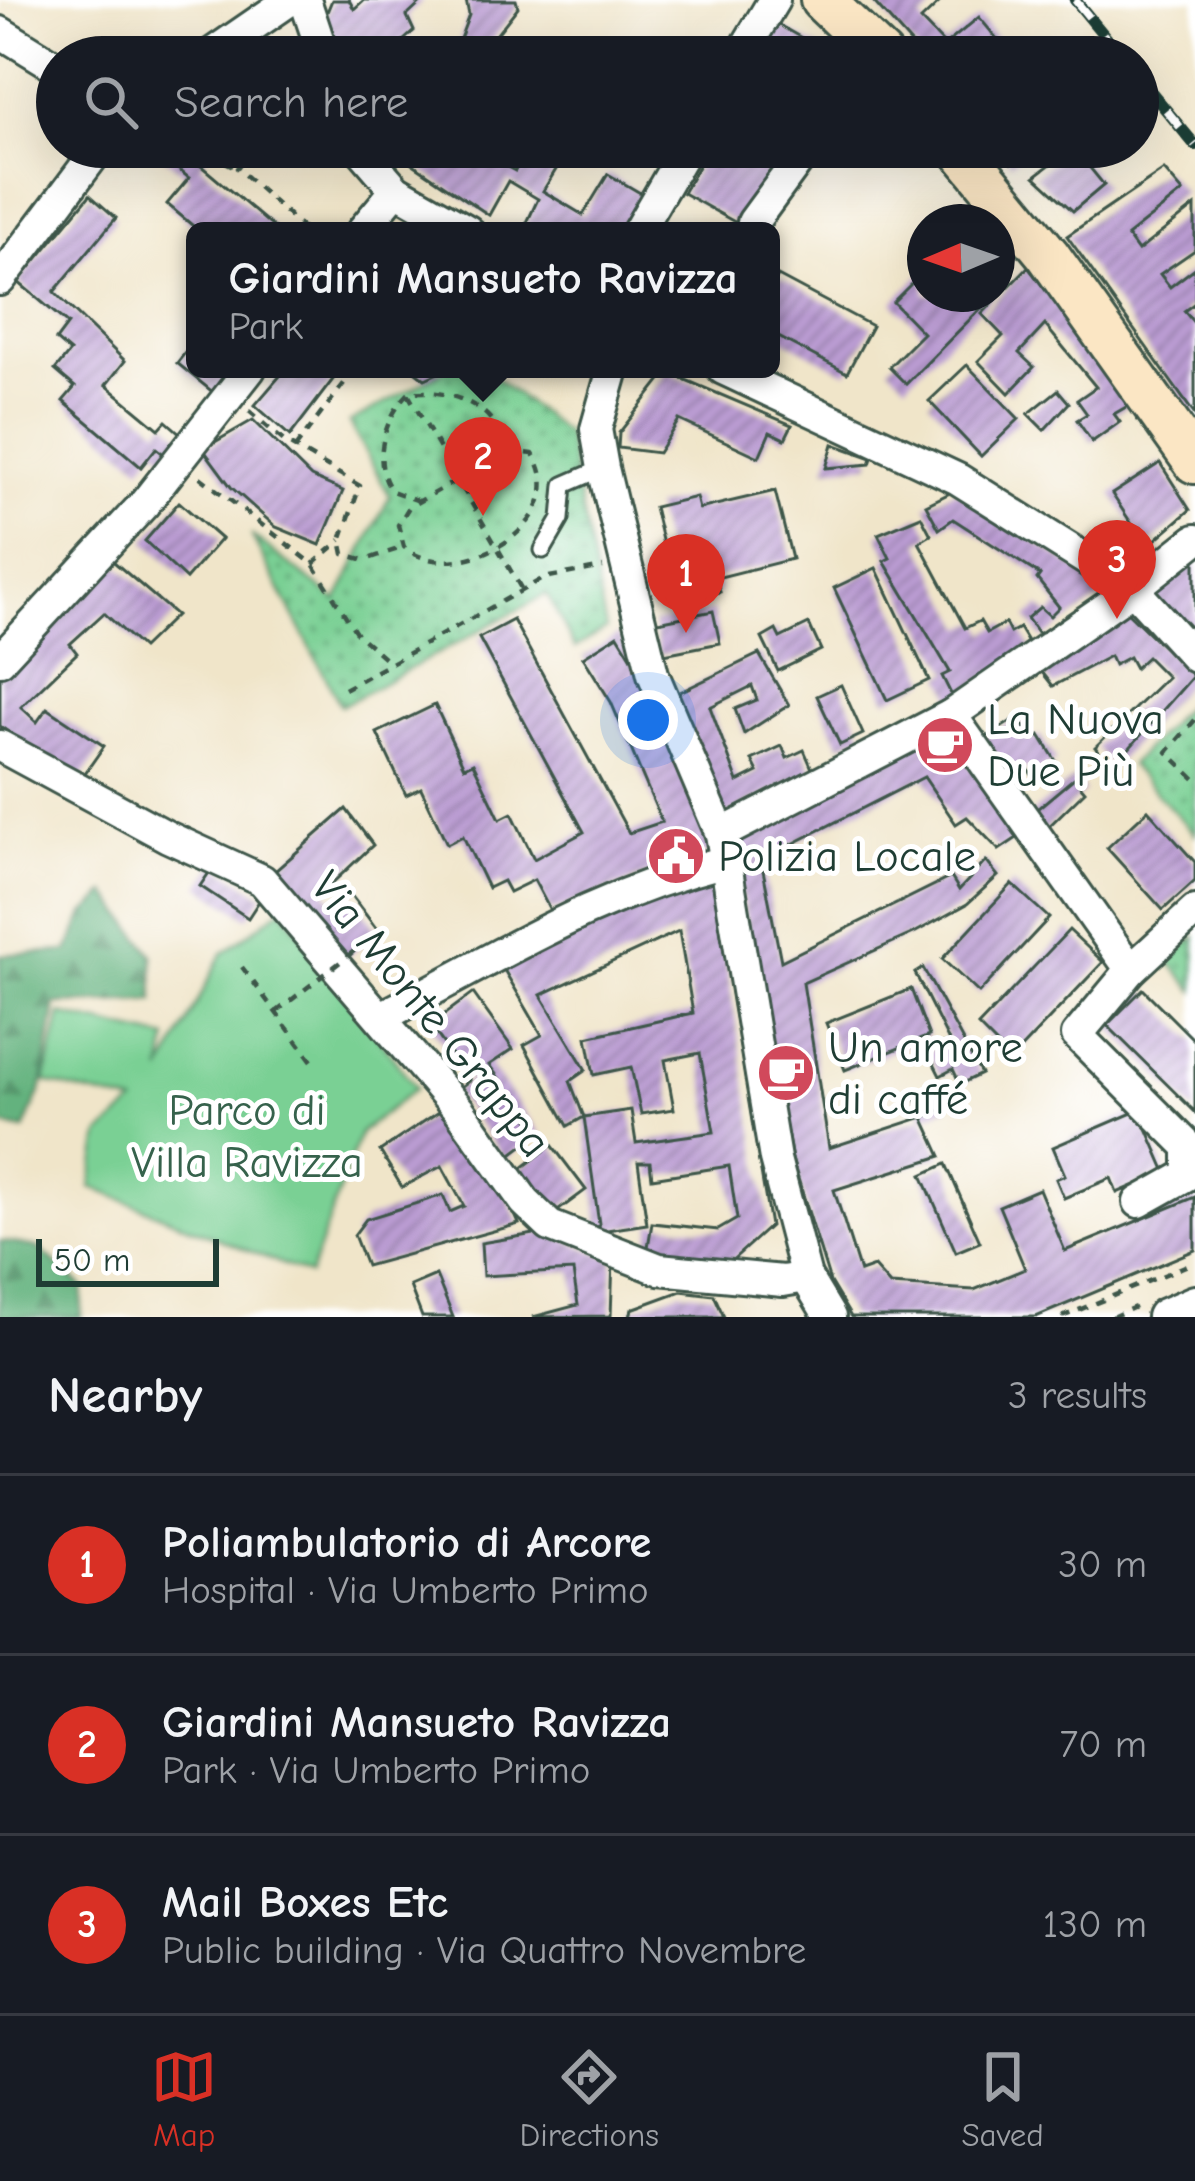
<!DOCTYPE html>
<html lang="en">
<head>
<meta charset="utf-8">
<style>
	body { margin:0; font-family:"Comic Neue",sans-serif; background:#242831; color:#f1f3f6 }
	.compass { position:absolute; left:907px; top:204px; width:108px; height:108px; border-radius:50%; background:#171b24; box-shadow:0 12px 48px #0002; rotate:268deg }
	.scale { position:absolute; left:36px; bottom:30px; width:183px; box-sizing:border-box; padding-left:12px; border:6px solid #1f3d34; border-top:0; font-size:33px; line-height:42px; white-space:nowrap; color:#1f3d34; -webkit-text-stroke:9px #fff; paint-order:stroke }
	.you { position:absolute; left:648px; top:720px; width:42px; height:42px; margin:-30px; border:9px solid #fff; border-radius:50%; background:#1a73e8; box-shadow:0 0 0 18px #1a73e833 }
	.badge { display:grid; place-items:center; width:78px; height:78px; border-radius:50%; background:#d93025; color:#fff; font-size:39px; font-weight:700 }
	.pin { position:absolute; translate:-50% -99px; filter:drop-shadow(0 3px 6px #0008) }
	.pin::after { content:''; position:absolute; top:63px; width:42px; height:36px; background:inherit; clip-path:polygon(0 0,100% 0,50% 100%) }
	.popup { position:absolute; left:186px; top:222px; width:594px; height:156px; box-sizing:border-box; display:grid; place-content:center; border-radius:18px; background:#171b24; filter:drop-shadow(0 3px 9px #0005); font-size:39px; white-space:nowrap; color:#9ea1a6 }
	.popup b { font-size:45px; color:#f1f3f6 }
	.popup::after { content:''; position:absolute; left:50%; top:100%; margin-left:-24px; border:24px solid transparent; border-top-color:#171b24 }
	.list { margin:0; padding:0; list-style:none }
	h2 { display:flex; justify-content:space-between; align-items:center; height:156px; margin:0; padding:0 48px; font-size:51px }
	h2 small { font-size:39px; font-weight:400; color:#9ea1a6 }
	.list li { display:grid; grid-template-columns:78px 1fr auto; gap:36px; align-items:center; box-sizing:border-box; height:180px; padding:0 48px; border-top:3px solid #363941 }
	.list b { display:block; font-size:45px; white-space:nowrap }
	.list p { margin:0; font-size:39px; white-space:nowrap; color:#9ea1a6 }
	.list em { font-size:39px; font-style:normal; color:#9ea1a6 }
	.icon { flex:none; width:66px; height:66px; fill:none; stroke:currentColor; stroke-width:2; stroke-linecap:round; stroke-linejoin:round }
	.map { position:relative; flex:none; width:1195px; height:1317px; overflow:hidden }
	.search { position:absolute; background:#171b24; box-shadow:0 12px 48px #0002; left:36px; right:36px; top:36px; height:132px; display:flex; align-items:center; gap:30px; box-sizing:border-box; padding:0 42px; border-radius:66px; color:#9ea1a6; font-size:45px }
	.sheet { height:696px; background:#171b24 }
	nav { display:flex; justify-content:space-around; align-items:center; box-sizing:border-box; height:168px; border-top:3px solid #363941; background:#171b24; font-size:33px; color:#9ea1a6 }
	nav a { display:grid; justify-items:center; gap:6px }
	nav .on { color:#d93025 }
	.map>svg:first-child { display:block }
	.forest { fill:url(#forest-firs); stroke:#417859; stroke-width:3 }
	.park { fill:url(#park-dots); stroke:#4c8664; stroke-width:3 }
	.garden { fill:#7ad094; stroke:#4c8664; stroke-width:3 }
	.building { fill:url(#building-hatch); fill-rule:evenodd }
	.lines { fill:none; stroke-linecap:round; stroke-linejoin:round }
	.service-casing { stroke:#3e564a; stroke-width:21 }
	.minor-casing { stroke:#3e564a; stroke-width:36 }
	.tertiary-casing { stroke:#3e564a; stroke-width:42 }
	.secondary-casing { stroke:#3e564a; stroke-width:48 }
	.path { stroke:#3e564a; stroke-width:4.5; stroke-dasharray:9 9; stroke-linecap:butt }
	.service { stroke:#fff; stroke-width:15 }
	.minor { stroke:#fff; stroke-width:30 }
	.tertiary { stroke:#fff; stroke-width:36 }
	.secondary { stroke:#fbe6c4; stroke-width:42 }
	.rail-casing { stroke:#1f3d34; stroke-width:12 }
	.rail { stroke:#fff; stroke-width:8; stroke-dasharray:22; stroke-linecap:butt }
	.path-bridge { stroke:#3e564a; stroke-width:4.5; stroke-dasharray:9 9; stroke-linecap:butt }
	.labels { text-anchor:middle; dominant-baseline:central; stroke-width:10; stroke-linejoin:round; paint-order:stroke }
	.poi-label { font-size:45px; fill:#1f3d34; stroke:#fff; text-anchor:start }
	.street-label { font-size:45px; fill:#1f3d34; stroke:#fff }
	.park-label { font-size:45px; fill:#36624c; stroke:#fff }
</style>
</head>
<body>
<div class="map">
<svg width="1195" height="1317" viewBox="0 0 1195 1317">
	<defs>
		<pattern id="forest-firs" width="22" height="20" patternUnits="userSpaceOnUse" patternTransform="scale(3)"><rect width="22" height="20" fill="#63b27e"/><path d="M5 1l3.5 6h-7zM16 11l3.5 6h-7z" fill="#519268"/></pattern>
		<pattern id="park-dots" width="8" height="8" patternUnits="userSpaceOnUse" patternTransform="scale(3)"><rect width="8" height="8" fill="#7ad094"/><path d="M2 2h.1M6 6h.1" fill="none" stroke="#63aa7a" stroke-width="1.8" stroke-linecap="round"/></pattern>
		<pattern id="building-hatch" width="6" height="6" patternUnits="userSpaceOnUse" patternTransform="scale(3)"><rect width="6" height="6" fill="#ba9bd2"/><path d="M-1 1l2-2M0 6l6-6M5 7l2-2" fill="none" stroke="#9780ab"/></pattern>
	</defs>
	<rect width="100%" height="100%" fill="#fff"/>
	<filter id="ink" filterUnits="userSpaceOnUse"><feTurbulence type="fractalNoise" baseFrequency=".00833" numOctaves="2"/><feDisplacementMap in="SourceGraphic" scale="24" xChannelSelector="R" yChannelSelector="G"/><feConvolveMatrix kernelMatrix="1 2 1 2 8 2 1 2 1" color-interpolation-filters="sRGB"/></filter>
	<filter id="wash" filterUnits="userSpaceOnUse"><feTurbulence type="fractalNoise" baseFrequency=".004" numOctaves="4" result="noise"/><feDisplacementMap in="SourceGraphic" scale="48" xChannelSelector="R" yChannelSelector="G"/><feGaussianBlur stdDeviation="2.7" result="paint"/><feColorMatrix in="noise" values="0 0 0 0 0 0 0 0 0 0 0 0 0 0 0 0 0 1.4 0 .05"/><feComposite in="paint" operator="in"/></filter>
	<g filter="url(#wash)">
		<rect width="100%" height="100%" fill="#f0e5c9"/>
		<g class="forest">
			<path d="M107 893 153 955 154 1001 56 1004 42 1088 24 1130 0 1125V955L68 951 84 915Z"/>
			<path d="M0 1241 37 1247 83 1287 81 1317H0Z"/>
		</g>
		<g class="park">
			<path d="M447 369H484L566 433 606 629 575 648 547 594 341 706 251 535 337 601 390 496 349 423Z"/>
			<path d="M1189 703 1195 709V834L1130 765Z"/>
			<path d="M1195 937V991L1168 960Z"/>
		</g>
		<path class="garden" d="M282 908 416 1088 360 1133 309 1275 91 1187 100 1135 135 1104 45 1082 61 1014 168 1039 162 1073 222 954Z"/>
		<g id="blocks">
			<g class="building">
				<path d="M332 0H349L354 9 364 0H424L407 16 414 31 385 57H341L325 17Z"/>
				<path d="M466 0H516L518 7 479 57H453L469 15Z"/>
				<path d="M872 0H942L921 20 945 45 979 17 1012 57H923Z"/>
				<path d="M777 24 835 57H759Z"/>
				<path d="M162 147H215L200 165 278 231H199L167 204 189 178 157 152Z"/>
				<path d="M388 147H469L515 171 529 147H556L566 153 543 191 583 215 608 174 647 197 627 231H523L538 199 508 181 489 215Z"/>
				<path d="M709 147H784L740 225 683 193Z"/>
				<path d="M998 147H1031L1011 163Z"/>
				<path d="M1073 147 1104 185 1073 211 1035 176Z"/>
				<path d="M1164 170 1183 192 1127 236 1138 251 1195 206V250L1160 274 1170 287 1195 268V303L1184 311 1195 324V415L1067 236Z"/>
				<path d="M90 195 116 218 54 292 125 361 106 385 159 429 166 421 183 436 166 456 156 448 141 467 63 401 75 387 55 370 70 352 56 340 68 324 18 282Z"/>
				<path d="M1028 267 1133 403 1114 414 1120 422 1092 442 1077 420 1087 414 1077 400 1096 387 1045 325 1019 353 1034 367 1009 393 978 361 1003 336 982 314Z"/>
				<path d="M925 270V294H995L906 384 889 367 923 333 893 302Z"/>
				<path d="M778 276 872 326 847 373 771 333V289Z"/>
				<path d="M195 340V369H236L215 394 177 363Z"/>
				<path d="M967 365 1019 419 981 456 929 401Z"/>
				<path d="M286 369H341L290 436 255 405Z"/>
				<path d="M412 369H447L425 379Z"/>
				<path d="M667 372 792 425 785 439 770 432 759 457 679 420 658 453 618 448 619 433Z"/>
				<path d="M1058 390 1069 403 1044 430 1028 414Z"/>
				<path d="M253 420 311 477 343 491 320 545 276 527 231 487 203 449Z"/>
				<path d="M833 444 872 458 870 464 826 468Z"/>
				<path d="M1160 463 1190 510 1147 547 1112 494Z"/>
				<path d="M956 490 1103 586 1104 596 1042 639 1027 618 1040 607 1050 616 1059 607 1037 579 1040 575 953 519 939 529 926 505Z"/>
				<path d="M775 491 792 559 716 578 720 592 677 602 654 507 696 497 699 509Z"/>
				<path d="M179 502 221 539 186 579 145 541Z"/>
				<path d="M921 516 931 535 919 542 965 628 980 621 987 633 1005 623 1010 633 1019 628 1031 648 954 700 942 676 950 672 884 561 890 558 878 534Z"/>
				<path d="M107 556 176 615 142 648 104 613 70 644 77 653 21 707 37 722 47 708 104 746 78 783 0 726V675Z"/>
				<path d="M1195 560V638L1157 601V587Z"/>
				<path d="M876 568 929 680 887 700 834 588Z"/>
				<path d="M1124 609 1193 676 1112 768 1095 747 1167 677 1147 657 1135 668 1129 657 1114 665 1110 656 1053 686 1038 667Z"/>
				<path d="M713 611 720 643 659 655 653 623Z"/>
				<path d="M513 620 629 833 662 822 611 702 583 657 618 635 646 681 713 850 551 912 534 880 509 892 503 881 488 888 463 836 447 844 421 788 406 795 377 733 435 705 464 767 473 763 500 819 512 813 534 859 584 832 479 638Z"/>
				<path d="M809 624 821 650 778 671 762 638 776 630 780 638Z"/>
				<path d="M759 654 789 705 744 734 735 709 757 700 752 686 710 707 738 782 758 772 752 760 782 746 787 758 804 750 813 771 722 817 676 694Z"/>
				<path d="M841 685 863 734 840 745 817 696Z"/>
				<path d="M1018 717 1032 740 1040 735 1056 761 1032 775 1027 767 1008 779 983 739Z"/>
				<path d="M942 730 1023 834 999 850 967 817 956 824 924 777 761 860 781 961 951 877 959 890 986 861 998 876 967 904 916 932 803 983 829 1148 923 1117 941 1156 834 1190 860 1272 874 1267 890 1285 974 1290 1025 1269 999 1206 1039 1189 1065 1251 1195 1197V1250L1036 1317H851L830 1282 792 1159 730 837Z"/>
				<path d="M1074 778 1085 791 1043 832 1032 813Z"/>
				<path d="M346 809 373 845 325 890 337 905 350 894 379 932 343 960 275 871Z"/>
				<path d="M1148 810 1195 862V881L1163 910 1107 848Z"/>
				<path d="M215 864 263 895 248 918 200 886Z"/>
				<path d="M712 878 770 1226 728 1264 647 1253 652 1223 718 1230 737 1219 729 1166 652 1178 650 1162H638L647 1224 600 1231 584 1117 568 1126 524 1045 542 1035 500 963 671 886ZM679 931 693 1013 587 1037 594 1075 631 1067 641 1114 674 1109 665 1060 700 1053 714 1132 636 1143 631 1110 584 1117 570 1081 586 1070 541 995Z"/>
				<path d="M1012 884 1049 918 979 993 942 959Z"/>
				<path d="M1069 930 1103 962 1011 1059 978 1026Z"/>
				<path d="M923 968 981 1074 960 1084 953 1069 940 1076 928 1052 949 1041 915 973Z"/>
				<path d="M911 989 929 1036 845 1070 826 1023Z"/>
				<path d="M1143 989 1195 1041V1112L1107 1025Z"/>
				<path d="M473 993 513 1049 489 1065 540 1133 505 1159 454 1092 470 1080 430 1025Z"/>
				<path d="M938 1088 949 1107 923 1117 915 1096Z"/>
				<path d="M444 1108 506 1194 519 1224 366 1266 354 1235 366 1219 443 1195 450 1212 464 1206 442 1166 402 1187 380 1151Z"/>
				<path d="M1139 1110 1166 1172 1117 1193 1111 1178 1064 1198 1056 1179 1065 1175 1053 1147Z"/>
				<path d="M552 1145 586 1190 551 1216 518 1171Z"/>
				<path d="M946 1164 980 1242 956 1252 922 1175Z"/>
				<path d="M546 1232 613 1259 611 1316 533 1317 578 1305 573 1271 483 1276 481 1243Z"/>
				<path d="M436 1275 453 1317H422L410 1286Z"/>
				<path d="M681 1291 714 1295 724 1317H630L632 1309Z"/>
			</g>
		</g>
	</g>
	<g filter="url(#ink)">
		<use href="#blocks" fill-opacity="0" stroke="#3e564a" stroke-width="3"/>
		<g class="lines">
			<g class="service-casing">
				<path id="service" d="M543 550 561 519 564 485 603 468"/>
			</g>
			<g class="minor-casing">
				<g id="minor">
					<path d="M305 0 324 57"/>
					<path d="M0 32 57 67"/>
					<path d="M207 57 290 0"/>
					<path d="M740 57 774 0"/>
					<path d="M359 147 396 190 468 231"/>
					<path d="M753 222 808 147"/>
					<path d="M362 231 396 190"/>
					<path d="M638 231 687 147"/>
					<path d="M0 280 100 147"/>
					<path d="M613 369 596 429 603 468 653 674 721 834 775 1159 806 1277 830 1317"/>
					<path d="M723 369 958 479 1133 589 1195 657"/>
					<path d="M0 660 145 503 250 369"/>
					<path d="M951 715 1131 970"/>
					<path d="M0 746 168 837 262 880 460 1111 525 1202 550 1226 659 1269 783 1281 806 1277"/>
					<path d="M721 834 951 715 1133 589 1195 540"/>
					<path d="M381 1017C503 955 590 896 726 861"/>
					<path d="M1139 1202 1189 1174V1147L1077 1035 1131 970 1195 911"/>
				</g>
			</g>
			<g class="tertiary-casing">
				<path id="tertiary" d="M1165 1317 1195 1304"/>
			</g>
			<g class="secondary-casing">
				<g id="secondary">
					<path d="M822 0 882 57"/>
					<path d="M959 147 1048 255 1195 462"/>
				</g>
			</g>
			<g class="path">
				<path d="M252 147 237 168 306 231"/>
				<path d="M209 154 237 168"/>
				<path d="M408 394 522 590"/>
				<path d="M249 411 285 442 360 486 341 540 344 554 365 560 404 547"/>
				<path d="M295 448 355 369"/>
				<path d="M509 451 533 454C577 522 457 591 404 547L398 525 409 507Z"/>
				<path d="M200 477 313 564 357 634 391 663"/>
				<path d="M419 501 392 491C371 463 384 418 408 394 435 386 487 402 497 430L493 457"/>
				<path d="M313 564 341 540"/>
				<path d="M344 689 544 578 603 567"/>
				<path d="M1195 720 1167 752 1195 779"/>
				<path d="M242 967 312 1061"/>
				<path d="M1062 1317 1195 1262"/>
				<path d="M1112 1317 1135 1307"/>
			</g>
			<use href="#service" class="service"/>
			<use href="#minor" class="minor"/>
			<use href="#tertiary" class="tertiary"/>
			<use href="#secondary" class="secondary"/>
			<g class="rail-casing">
				<g id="rail">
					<path d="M1075 0 1122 57"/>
					<path d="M1138 76 1195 145"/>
				</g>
			</g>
			<use href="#rail" class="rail"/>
			<path class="path-bridge" d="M276 1012 358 948"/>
		</g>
	</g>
	<defs>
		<g id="cafe-disc" transform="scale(3)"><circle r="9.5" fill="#d1495b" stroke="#fff"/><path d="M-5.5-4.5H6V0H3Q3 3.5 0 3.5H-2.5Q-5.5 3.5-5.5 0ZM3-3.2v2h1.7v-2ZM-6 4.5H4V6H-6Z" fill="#fff"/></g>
		<g id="civic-disc" transform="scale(3)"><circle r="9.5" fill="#d1495b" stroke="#fff"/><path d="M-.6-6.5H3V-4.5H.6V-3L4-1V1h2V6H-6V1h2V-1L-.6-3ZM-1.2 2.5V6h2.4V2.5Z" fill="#fff"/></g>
	</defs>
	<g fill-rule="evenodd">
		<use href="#cafe-disc" x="945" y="745"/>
		<use href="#civic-disc" x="676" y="856"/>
		<use href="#cafe-disc" x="786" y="1073"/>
	</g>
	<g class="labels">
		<g class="poi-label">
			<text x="987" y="719">La Nuova<tspan x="987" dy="52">Due Più</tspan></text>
			<text x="718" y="856">Polizia Locale</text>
			<text x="828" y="1047">Un amore<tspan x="828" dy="52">di caffé</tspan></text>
		</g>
		<g class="street-label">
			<text transform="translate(431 1014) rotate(51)">Via Monte Grappa</text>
		</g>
		<g class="park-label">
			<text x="247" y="1110">Parco di<tspan x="247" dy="52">Villa Ravizza</tspan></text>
		</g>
	</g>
</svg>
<svg class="compass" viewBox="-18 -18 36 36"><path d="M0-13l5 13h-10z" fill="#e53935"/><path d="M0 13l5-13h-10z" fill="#9ea1a6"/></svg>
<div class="scale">50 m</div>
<div class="you"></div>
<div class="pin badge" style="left:686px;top:633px">1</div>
<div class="pin badge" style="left:483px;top:516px">2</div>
<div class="popup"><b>Giardini Mansueto Ravizza</b>Park</div>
<div class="pin badge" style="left:1117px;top:619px">3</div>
<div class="search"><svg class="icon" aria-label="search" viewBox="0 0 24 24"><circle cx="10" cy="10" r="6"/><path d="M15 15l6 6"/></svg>Search here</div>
</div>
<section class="sheet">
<h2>Nearby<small>3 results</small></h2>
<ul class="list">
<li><span class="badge">1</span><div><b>Poliambulatorio di Arcore</b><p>Hospital · Via Umberto Primo</p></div><em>30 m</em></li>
<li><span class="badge">2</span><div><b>Giardini Mansueto Ravizza</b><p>Park · Via Umberto Primo</p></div><em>70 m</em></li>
<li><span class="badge">3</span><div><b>Mail Boxes Etc</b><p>Public building · Via Quattro Novembre</p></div><em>130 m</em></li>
</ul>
</section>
<nav>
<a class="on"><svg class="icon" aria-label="map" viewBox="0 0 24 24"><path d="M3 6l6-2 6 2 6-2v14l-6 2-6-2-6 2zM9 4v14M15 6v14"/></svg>Map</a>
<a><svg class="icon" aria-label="directions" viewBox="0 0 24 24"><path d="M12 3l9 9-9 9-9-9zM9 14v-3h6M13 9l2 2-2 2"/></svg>Directions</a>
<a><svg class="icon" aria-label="saved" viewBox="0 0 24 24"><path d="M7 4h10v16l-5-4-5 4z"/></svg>Saved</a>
</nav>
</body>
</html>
